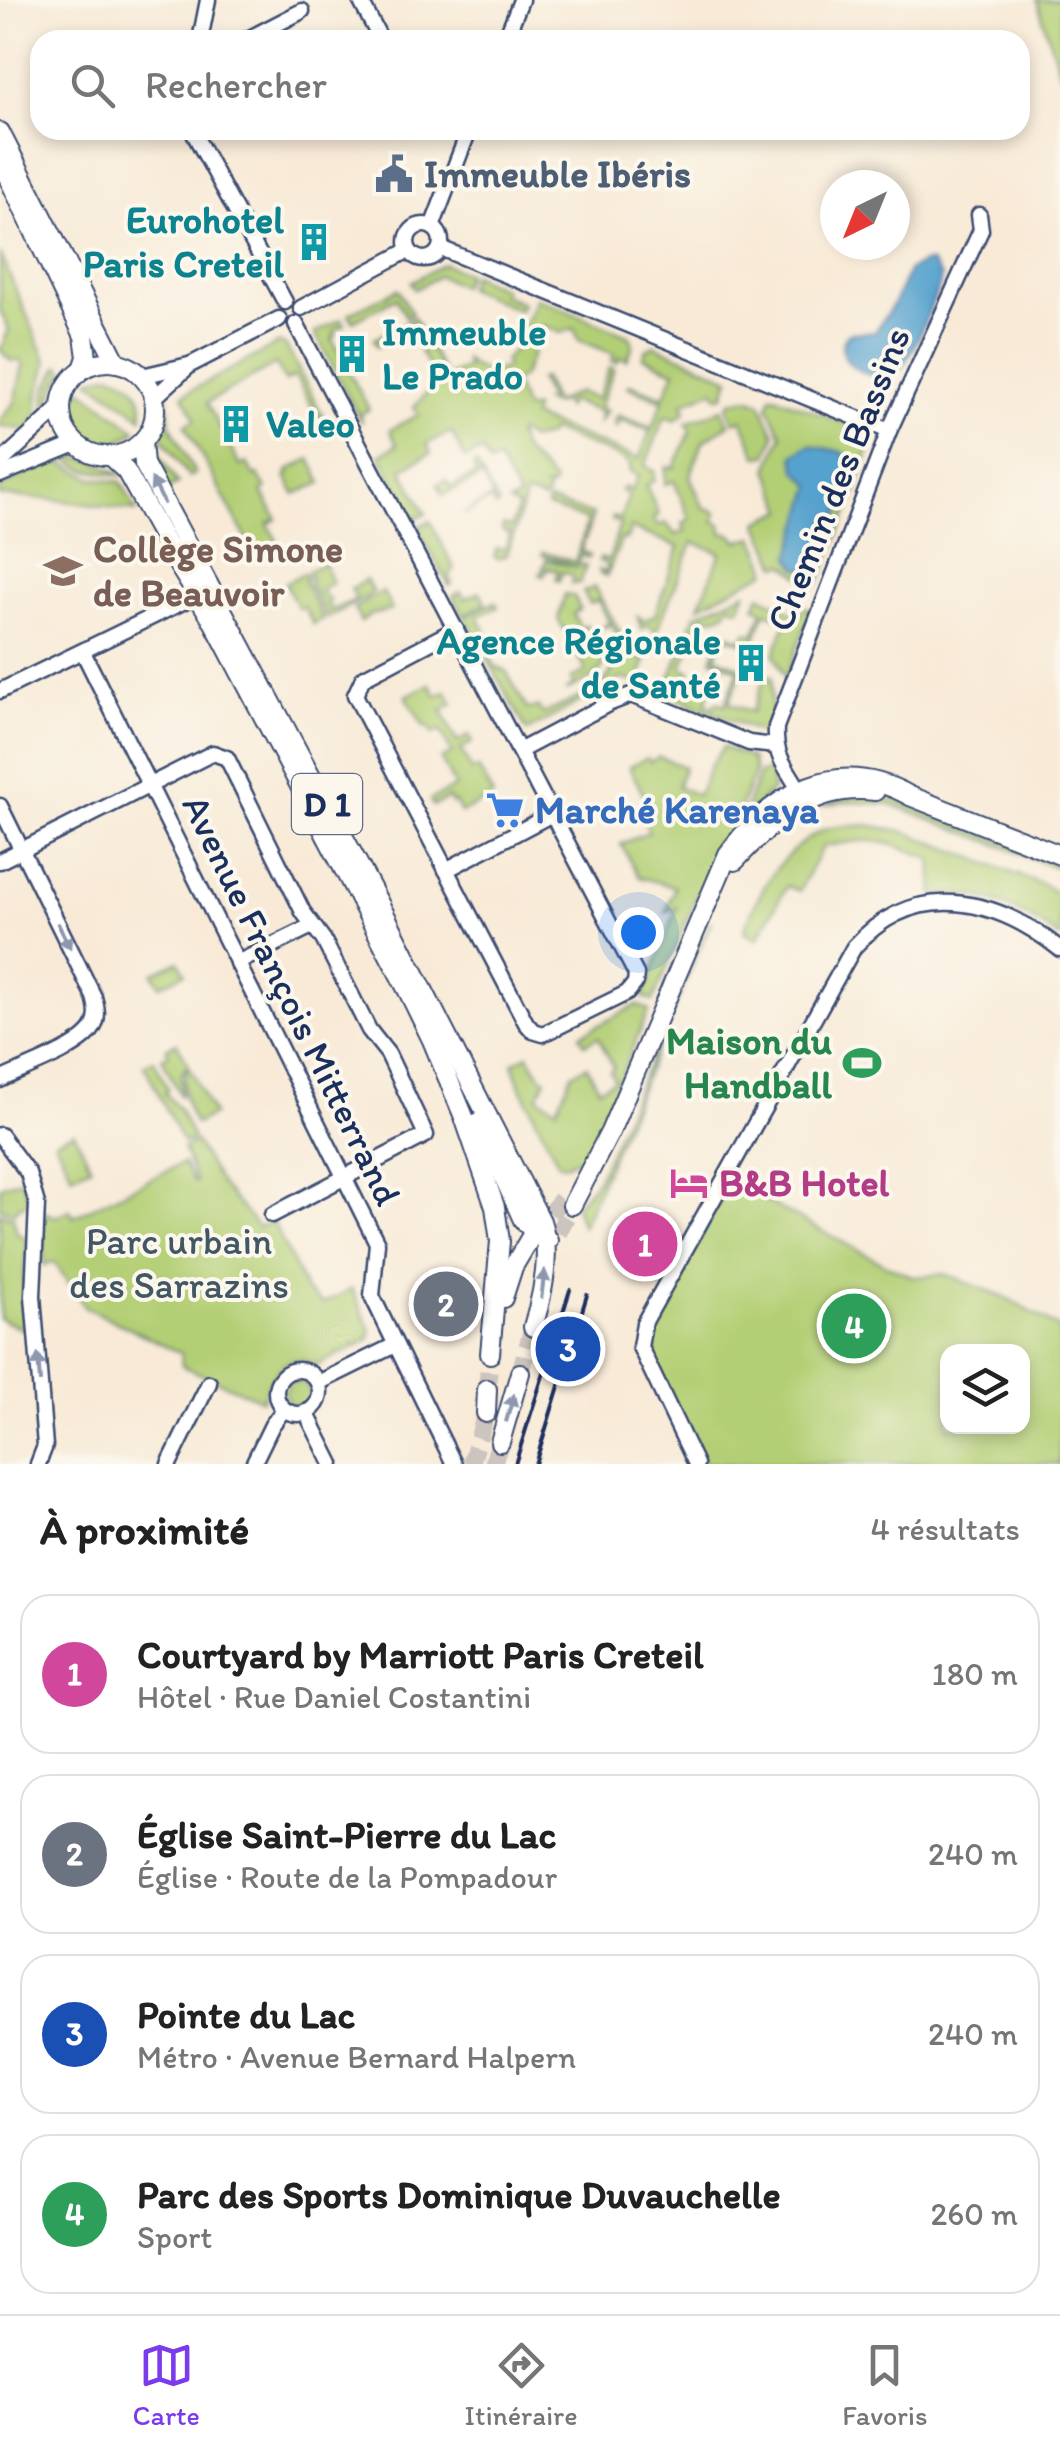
<!DOCTYPE html>
<html lang="fr">
<head>
<meta charset="utf-8">
<style>
	body { margin:0; font-family:Itim,sans-serif; background:#f2f2f2; color:#222 }
	.controls { position:absolute; right:30px; bottom:30px; display:grid; overflow:hidden; border-radius:20px; box-shadow:0 5px 15px #0003 }
	.controls button { width:90px; height:90px; display:grid; place-items:center; padding:0; border:0; border-bottom:2px solid #e0e0e0; background:#fff; color:#222; font:50px sans-serif }
	.compass { position:absolute; left:820px; top:170px; width:90px; height:90px; border-radius:50%; background:#fff; box-shadow:0 5px 15px #0003; rotate:223deg }
	.you { position:absolute; left:638px; top:932px; width:35px; height:35px; margin:-25px; border:8px solid #fff; border-radius:50%; background:#1a73e8; box-shadow:0 0 0 15px #1a73e833 }
	.badge { display:grid; place-items:center; width:65px; height:65px; border-radius:50%; background:#7c3aed; color:#fff; font-size:32px; font-weight:700 }
	.pin { position:absolute; translate:-50% -50%; border:5px solid #fff; box-shadow:0 2px 10px #0006 }
	.list { margin:0; padding:0; list-style:none }
	h2 { display:flex; justify-content:space-between; align-items:center; height:130px; margin:0; padding:0 40px; font-size:42px }
	h2 small { font-size:32px; font-weight:400; color:#767676 }
	.list li { display:grid; grid-template-columns:65px 1fr auto; gap:30px; align-items:center; box-sizing:border-box; height:160px; margin:0 20px 20px; padding:0 20px; border:2px solid #e0e0e0; border-radius:30px }
	.list b { display:block; font-size:38px; white-space:nowrap }
	.list p { margin:0; font-size:32px; white-space:nowrap; color:#767676 }
	.list em { font-size:32px; font-style:normal; color:#767676 }
	.icon { flex:none; width:55px; height:55px; fill:none; stroke:currentColor; stroke-width:2; stroke-linecap:round; stroke-linejoin:round }
	.map { position:relative; flex:none; width:1060px; height:1464px; overflow:hidden }
	.search { position:absolute; background:#fff; box-shadow:0 5px 15px #0003; left:30px; right:30px; top:30px; height:110px; display:flex; align-items:center; gap:25px; box-sizing:border-box; padding:0 35px; border-radius:30px; color:#767676; font-size:38px }
	.sheet { height:850px; background:#fff }
	nav { display:flex; justify-content:space-around; align-items:center; box-sizing:border-box; height:140px; border-top:2px solid #e0e0e0; background:#fff; font-size:28px; color:#767676 }
	nav a { display:grid; justify-items:center; gap:5px }
	nav .on { color:#7c3aed }
	.map>svg:first-child { display:block }
	.green { fill:#b3cf75; stroke:#677f6a; stroke-width:2.5; fill-rule:evenodd }
	.water { fill:#56a2ce; stroke:#386896; stroke-width:2.5 }
	.lines { fill:none; stroke-linecap:round; stroke-linejoin:round }
	.major-tunnel { stroke:#ccc5bf; stroke-width:18; stroke-dasharray:18 9; stroke-linecap:butt }
	.minor-casing { stroke:#3c4b70; stroke-width:19 }
	.major-casing { stroke:#3c4b70; stroke-width:22 }
	.minor { stroke:#fff; stroke-width:14 }
	.major { stroke:#fff; stroke-width:18 }
	.rail { stroke:#1b2f5e; stroke-width:4 }
	.oneway { fill:#8d97ae }
	.labels { text-anchor:middle; dominant-baseline:central; stroke-width:8; stroke-linejoin:round; paint-order:stroke }
	.shield { fill:#fbf7ec; stroke:#5e6b89; stroke-width:2.5 }
	.shield-label { font-size:35px; font-weight:bold; fill:#1b2f5e }
	.service-label { font-size:38px; font-weight:bold; fill:#4e5e75; stroke:#fbf7ec; text-anchor:start }
	.culture-label { font-size:38px; font-weight:bold; fill:#0d838f; stroke:#fbf7ec; text-anchor:end }
	.street-label { font-size:38px; fill:#1b2f5e; stroke:#fbf7ec }
	.education-label { font-size:38px; font-weight:bold; fill:#785e54; stroke:#fbf7ec; text-anchor:start }
	.shop-label { font-size:38px; font-weight:bold; fill:#366cbe; stroke:#fbf7ec; text-anchor:start }
	.leisure-label { font-size:38px; font-weight:bold; fill:#27864d; stroke:#fbf7ec; text-anchor:end }
	.hotel-label { font-size:38px; font-weight:bold; fill:#b23c85; stroke:#fbf7ec; text-anchor:start }
	.park-label { font-size:38px; fill:#415764; stroke:#fbf7ec }
</style>
</head>
<body>
<div class="map">
<svg width="1060" height="1464" viewBox="0 0 1060 1464">
	<rect width="100%" height="100%" fill="#fbf7ec"/>
	<filter id="ink" filterUnits="userSpaceOnUse"><feTurbulence type="fractalNoise" baseFrequency=".01" numOctaves="2"/><feDisplacementMap in="SourceGraphic" scale="20" xChannelSelector="R" yChannelSelector="G"/><feConvolveMatrix kernelMatrix="1 2 1 2 8 2 1 2 1" color-interpolation-filters="sRGB"/></filter>
	<filter id="wash" filterUnits="userSpaceOnUse"><feTurbulence type="fractalNoise" baseFrequency=".0048" numOctaves="4" result="noise"/><feDisplacementMap in="SourceGraphic" scale="40" xChannelSelector="R" yChannelSelector="G"/><feGaussianBlur stdDeviation="2.25" result="paint"/><feColorMatrix in="noise" values="0 0 0 0 0 0 0 0 0 0 0 0 0 0 0 0 0 1.4 0 .05"/><feComposite in="paint" operator="in"/></filter>
	<g filter="url(#wash)">
		<rect width="100%" height="100%" fill="#f8ead7"/>
		<g class="green">
			<path d="M1037 0H1060V74Z"/>
			<path d="M0 253 47 362 38 398V415L26 430 0 426V420L15 402 23 365 21 361H11L0 350 9 330 0 310Z"/>
			<path d="M444 264 467 274 462 286 439 276 415 289 411 282Z"/>
			<path d="M472 275 503 288 502 294 522 303 519 310 467 288Z"/>
			<path d="M398 289 412 314 406 317 396 298 353 321 349 314Z"/>
			<path d="M536 298 630 336 633 345 627 360 620 357 617 363 612 361 614 354 579 340 574 328 561 333 544 326 537 343 530 346 533 353 523 376 514 382 525 409H534L532 417 639 459 650 431 620 420 616 428 613 422 617 415 652 428 663 401 628 387 630 384 664 397 675 371 643 357 646 350 654 345 730 378 724 395 718 397 714 390 683 403 686 411 675 420 665 416 645 466 654 471V481L646 485 659 515 654 518 657 526 666 523 676 535 685 531 683 523 690 519 674 481 665 484 666 467 674 468 691 430 686 423 722 409 729 424 703 442 690 476 703 507 717 512 714 521 721 524 722 533 731 534 738 541 754 537 767 567 766 572 699 606 721 553 693 542 656 633 649 625 642 629 637 615 643 621 655 615 679 547 631 528 627 539 622 538 607 576 600 574 599 570 605 572 608 566 599 561 600 558 609 560 620 524 612 520 613 517 620 519 629 495 621 491 623 487 632 490 638 475 629 471 631 466 622 458 551 430 548 436 530 440 519 432 517 435 524 452 554 482 551 488 545 487 548 494 544 500 526 494 507 555 497 559 494 556 497 548 505 550 510 534 502 531 503 525 511 527 518 507 509 503 519 498 498 460 490 464 482 451 465 459 451 432 427 444 431 453 402 469 426 514 413 520 380 455 397 445 390 430 418 415 414 407 437 382 407 328 388 334 390 340 377 346 374 339 414 318 446 377 467 366 464 358C476 372 490 374 507 367L504 361 515 348Z"/>
			<path d="M342 319 345 325 334 331 336 336 332 339 369 409 360 415 362 423 315 333Z"/>
			<path d="M280 343 286 346 323 416 318 418 295 376 285 381 276 364 207 403 240 466 247 463 254 476 258 475 266 489 262 492 277 519 268 524 278 543 255 555 185 425 196 419 183 395Z"/>
			<path d="M60 365 66 372 56 386 45 418 46 390Z"/>
			<path d="M610 367 614 369 599 408 607 411 599 422 600 412 570 401 566 408 562 402 552 404 544 401 548 398 539 379 543 378 554 403 579 392 597 399Z"/>
			<path d="M110 374C132 379 145 394 142 417L90 380Z"/>
			<path d="M80 388 136 430C103 462 59 430 80 388Z"/>
			<path d="M772 395 858 428 869 450 858 486 853 484 857 489 820 582 814 586 784 564 778 566 758 522 785 510 768 469 782 435 768 406Z"/>
			<path d="M167 397 170 424 195 474 189 477 159 433Z"/>
			<path d="M748 398 761 403 775 435 767 455 757 456 742 419 734 422 727 407 732 401Z"/>
			<path d="M153 445 178 484 167 489 152 460Z"/>
			<path d="M63 457C81 456 107 464 121 475L86 470Z"/>
			<path d="M310 459 322 483 295 494 286 476 290 474 288 471Z"/>
			<path d="M62 463 92 478 121 482 137 511 50 499 0 496V488L36 470Z"/>
			<path d="M476 464 498 503V505L495 507 491 499 464 514 493 497 483 476 443 495 438 484 446 480 451 487 476 474 473 466Z"/>
			<path d="M548 501 593 515 585 540H582L587 520 547 507Z"/>
			<path d="M430 521 453 566 454 571 448 575 452 584 449 586 417 527Z"/>
			<path d="M581 542 584 544 581 551 590 555 589 558 580 556 578 563 586 566 580 583 571 584 573 576 562 572 559 581 556 580 558 571 547 568 544 576 540 575 546 560 580 568 542 555 543 552 575 562Z"/>
			<path d="M324 563 332 583 320 590 330 601 327 603 331 610 356 600 351 589 366 580 373 593 327 618 309 583 311 581 308 571Z"/>
			<path d="M304 573 307 579 304 581 323 619 313 624 304 607 299 609 285 583Z"/>
			<path d="M594 587 622 635 630 632 632 635 625 639 634 658 646 659 640 677 647 680 644 685 622 678 527 731 479 644 487 647 495 667 506 671 527 709 538 707 543 714C568 701 623 686 614 651L622 646 611 624 602 628 609 622 598 600 590 604 583 592Z"/>
			<path d="M383 592 392 610 370 615 361 622 354 608Z"/>
			<path d="M461 592 465 599 480 592 486 603 463 615 453 596Z"/>
			<path d="M746 592 739 609 729 605 725 613 712 618 703 616 682 667 690 671 687 679 704 686 708 679 713 682 706 704 714 707 717 702 725 705 739 670 712 659 722 631 742 640 746 632 754 634 763 611 755 607 760 595 799 616 804 607 811 609 786 679 774 654 787 620 766 612 752 646 724 636 716 657 743 668 729 703 752 712 766 674 772 677 771 716 766 729 760 732 657 690 659 686 666 688 695 615Z"/>
			<path d="M565 594 574 596 580 609 573 614 581 628 589 625 582 631 592 649 600 646C615 673 586 681 565 691L574 685 571 679 586 671 576 652 582 643 579 637 567 634 558 619Z"/>
			<path d="M495 602 498 607 478 617 492 643 475 636 465 617Z"/>
			<path d="M430 684 437 696 446 691 453 704 442 710 457 742 469 735 473 742 461 749 472 771 478 768 493 796 461 813 455 802 452 804 449 798 433 806 430 800 455 787 441 759 452 753 440 730 432 734 428 726 424 727 406 696Z"/>
			<path d="M723 747 751 758 755 771 731 830 707 872 653 1001 643 997 677 907 666 912 675 887 639 877 621 844 649 832 638 809 648 803 629 767 647 758 650 762 659 757 684 767 677 787 698 795 710 766Z"/>
			<path d="M770 770 773 790 742 818 759 774Z"/>
			<path d="M861 795 889 797 1057 863 1060 869 891 804 849 802 813 806Z"/>
			<path d="M867 825 903 831 1044 885 1060 896V938C1023 911 981 889 934 895L932 859C884 840 875 836 823 847L799 891 787 886 757 939 744 931C759 890 779 854 819 832 831 825 853 827 867 825Z"/>
			<path d="M711 921 582 1227 575 1206 598 1178Z"/>
			<path d="M179 961 185 973 160 985 153 973Z"/>
			<path d="M637 1005 649 1010 588 1154 566 1164H559L522 1090 513 1063 528 1055 539 1074 546 1079 538 1097 557 1108 572 1074 587 1066 599 1088 615 1080 610 1071 614 1068 598 1037 585 1044 580 1035Z"/>
			<path d="M177 1043 188 1064 181 1075V1097L162 1058 169 1054 166 1048Z"/>
			<path d="M154 1060 168 1089 165 1093 179 1109 193 1139 183 1143 144 1065Z"/>
			<path d="M189 1066 213 1115 195 1124C186 1108 178 1084 189 1066Z"/>
			<path d="M74 1132 91 1166 72 1175 55 1141Z"/>
			<path d="M195 1142 222 1186 258 1227 273 1222 306 1291 322 1304 352 1289 371 1331 368 1340 317 1365C286 1350 270 1374 262 1400L182 1366 181 1353 85 1307 54 1262 44 1265V1212L56 1217 70 1210 73 1217 183 1163 193 1182H196L183 1148Z"/>
			<path d="M21 1179 30 1202 17 1207 14 1213 0 1208V1186Z"/>
			<path d="M732 1183 886 1265 914 1277 944 1274 1005 1297 1060 1329V1464H705L655 1365 654 1323 728 1186ZM948 1352H1022V1426H948Z"/>
			<path d="M0 1213 13 1217 17 1233 28 1239C24 1270 21 1297 23 1329L0 1319Z"/>
			<circle cx="297" cy="1393" r="12"/>
		</g>
		<g class="water">
			<path d="M925 262 931 263 941 277 939 287C928 311 919 345 902 366 879 394 823 358 849 333L875 332 894 303 909 270Z"/>
			<path d="M809 445 843 452 854 468V479L819 564 808 571 797 567 790 557 812 485 796 470 794 455Z"/>
		</g>
	</g>
	<g filter="url(#ink)">
		<g class="lines">
			<g class="major-tunnel">
				<path d="M550 1213 567 1193"/>
				<path d="M558 1233 572 1205"/>
				<path d="M520 1373 533 1327"/>
				<path d="M487 1389 490 1354"/>
				<path d="M471 1464 486 1413"/>
				<path d="M493 1464 500 1442"/>
			</g>
			<g class="minor-casing">
				<g id="minor">
					<path d="M360 0 381 40"/>
					<path d="M200 40 208 0"/>
					<path d="M246 40 302 11"/>
					<path d="M505 40 521 0"/>
					<path d="M192 130 285 302"/>
					<circle cx="424" cy="242" r="17"/>
					<path d="M432 227 469 130"/>
					<path d="M440 248 889 431"/>
					<path d="M301 308 409 250"/>
					<path d="M296 324 519 751 608 704 631 695 749 743 775 746"/>
					<path d="M142 376 189 365"/>
					<path d="M154 398 190 365 279 319"/>
					<path d="M0 463 61 407"/>
					<path d="M0 475 76 444"/>
					<path d="M456 629 363 678 355 695 526 1023 533 1031 543 1034 627 993 635 983 636 974 519 751"/>
					<path d="M83 652 377 1243 372 1296 454 1464"/>
					<path d="M0 691 193 597"/>
					<path d="M803 800C793 770 774 765 776 727L889 431 981 230 979 215"/>
					<path d="M0 806 94 997C97 1008 99 1018 93 1028 81 1049 22 1069 0 1080"/>
					<path d="M0 861 213 753 227 758 303 912 323 939 369 1030 388 1054 426 1135 272 1215"/>
					<path d="M446 870 552 814"/>
					<path d="M237 963 312 926"/>
					<path d="M0 1135 28 1173 37 1204 33 1296 45 1446 38 1464"/>
					<circle cx="298" cy="1392" r="22"/>
					<path d="M318 1383 395 1345"/>
					<path d="M306 1412 332 1464"/>
					<path d="M169 1464 209 1383"/>
					<path d="M253 1464 272 1425 284 1409"/>
					<path d="M696 1464 640 1347 644 1323 854 947C914 879 995 897 1060 949"/>
				</g>
			</g>
			<g class="major-casing">
				<g id="major">
					<path d="M0 132 117 363"/>
					<path d="M0 160 84 336 87 357 83 369"/>
					<circle cx="108" cy="409" r="47"/>
					<path d="M142 442 144 464 379 903 541 1221C552 1253 543 1294 533 1327"/>
					<path d="M111 457 126 471 177 563 213 621 408 991 432 1040 464 1117 495 1207 500 1241 490 1354"/>
					<path d="M735 861C772 820 816 783 875 791"/>
					<path d="M479 1122 523 1220 534 1232 548 1240"/>
					<path d="M572 1205 610 1132 728 854C773 792 837 755 910 796L1060 855"/>
					<path d="M503 1298 513 1267 539 1223"/>
					<path d="M486 1413 487 1389"/>
					<path d="M500 1442 520 1373"/>
				</g>
			</g>
			<use href="#minor" class="minor"/>
			<use href="#major" class="major"/>
			<g class="rail">
				<path d="M515 1464 570 1290"/>
				<path d="M535 1464 587 1295"/>
			</g>
		</g>
		<defs><path id="oneway-solid" d="M-6-.8H1V-3.2L6.5 0L1 3.2V.8H-6Z" transform="scale(2.5)"/></defs>
		<g class="oneway">
			<use href="#oneway-solid" transform="translate(158 491) rotate(-117)"/>
			<use href="#oneway-solid" transform="translate(64 936) rotate(64)"/>
			<use href="#oneway-solid" transform="translate(543 1284) rotate(-83)"/>
			<use href="#oneway-solid" transform="translate(39 1368) rotate(-94)"/>
			<use href="#oneway-solid" transform="translate(510 1408) rotate(-74)"/>
		</g>
	</g>
	<defs>
		<g id="civic-bare" transform="scale(3)"><path d="M-.6-6.5H3V-4.5H.6V-3L4-1V1h2V6H-6V1h2V-1L-.6-3ZM-1.2 2.5V6h2.4V2.5Z" fill="#5c6f8a" stroke="#fbf7ec" stroke-width="2.5" paint-order="stroke"/></g>
		<g id="building-bare" transform="scale(3)"><path d="M-4-6H4V6H1V3H-1V6H-4ZM-2.5-4.3h1.7v1.8h-1.7ZM.8-4.3h1.7v1.8H.8ZM-2.5-1h1.7V.8h-1.7ZM.8-1h1.7V.8H.8Z" fill="#0f9aa8" stroke="#fbf7ec" stroke-width="2.5" paint-order="stroke"/></g>
		<g id="school-bare" transform="scale(3)"><path d="M0-5L7-2L0 1L-7-2ZM-4 1L0 2.5L4 1V4Q0 6-4 4Z" fill="#8d6e63" stroke="#fbf7ec" stroke-width="2.5" paint-order="stroke"/></g>
		<g id="supermarket-bare" transform="scale(3)"><path d="M-6-5.5h2.5l.6 2H6L4.5 2H-2.5L-4.4-4H-6ZM-1.5 3.2a1.3 1.3 0 1 0 .1 0ZM3 3.2a1.3 1.3 0 1 0 .1 0Z" fill="#3f7fe0" stroke="#fbf7ec" stroke-width="2.5" paint-order="stroke"/></g>
		<g id="stadium-bare" transform="scale(3)"><path d="M0-5a6.5 5 0 1 0 0 10a6.5 5 0 1 0 0-10ZM-3.5-1.8h7v3.6h-7Z" fill="#2e9e5b" stroke="#fbf7ec" stroke-width="2.5" paint-order="stroke"/></g>
		<g id="hotel-bare" transform="scale(3)"><path d="M-6-4.5h1.5V1H6V5H4.5V3h-9V5H-6ZM-4 0a1.8 1.8 0 1 1 3.6 0ZM.5 0V-2.5h3Q6-2.5 6 0Z" fill="#d1479c" stroke="#fbf7ec" stroke-width="2.5" paint-order="stroke"/></g>
	</defs>
	<g fill-rule="evenodd">
		<use href="#civic-bare" x="394" y="174"/>
		<use href="#building-bare" x="314" y="242"/>
		<use href="#building-bare" x="352" y="354"/>
		<use href="#building-bare" x="236" y="424"/>
		<use href="#school-bare" x="63" y="571"/>
		<use href="#building-bare" x="751" y="663"/>
		<use href="#supermarket-bare" x="505" y="810"/>
		<use href="#stadium-bare" x="862" y="1063"/>
		<use href="#hotel-bare" x="689" y="1183"/>
	</g>
	<g class="labels">
		<rect class="shield" x="292" y="774" width="70" height="60" rx="8"/>
		<g class="shield-label">
			<text x="327" y="804">D 1</text>
		</g>
		<g class="service-label">
			<text x="424" y="174">Immeuble Ibéris</text>
		</g>
		<g class="culture-label">
			<text x="284" y="220">Eurohotel<tspan x="284" dy="44">Paris Creteil</tspan></text>
			<text x="382" y="332" text-anchor="start">Immeuble<tspan x="382" dy="44">Le Prado</tspan></text>
			<text x="266" y="424" text-anchor="start">Valeo</text>
			<text x="721" y="641">Agence Régionale<tspan x="721" dy="44">de Santé</tspan></text>
		</g>
		<g class="street-label">
			<text transform="translate(838 479) rotate(-68)">Chemin des Bassins</text>
			<text transform="translate(292 1000) rotate(64)">Avenue François Mitterrand</text>
		</g>
		<g class="education-label">
			<text x="93" y="549">Collège Simone<tspan x="93" dy="44">de Beauvoir</tspan></text>
		</g>
		<g class="shop-label">
			<text x="535" y="810">Marché Karenaya</text>
		</g>
		<g class="leisure-label">
			<text x="832" y="1041">Maison du<tspan x="832" dy="44">Handball</tspan></text>
		</g>
		<g class="hotel-label">
			<text x="719" y="1183">B&amp;B Hotel</text>
		</g>
		<g class="park-label">
			<text x="179" y="1241">Parc urbain<tspan x="179" dy="44">des Sarrazins</tspan></text>
		</g>
	</g>
</svg>
<div class="controls">
<button><svg class="icon" aria-label="layers" viewBox="0 0 24 24"><path d="M12 4l9 5-9 5-9-5zM3 14l9 5 9-5"/></svg></button>
</div>
<svg class="compass" viewBox="-18 -18 36 36"><path d="M0-13l5 13h-10z" fill="#e53935"/><path d="M0 13l5-13h-10z" fill="#767676"/></svg>
<div class="you"></div>
<div class="pin badge" style="left:645px;top:1244px;background:#d1479c">1</div>
<div class="pin badge" style="left:446px;top:1304px;background:#6b7280">2</div>
<div class="pin badge" style="left:568px;top:1349px;background:#1a4fb4">3</div>
<div class="pin badge" style="left:854px;top:1326px;background:#2e9e5b">4</div>
<div class="search"><svg class="icon" aria-label="search" viewBox="0 0 24 24"><circle cx="10" cy="10" r="6"/><path d="M15 15l6 6"/></svg>Rechercher</div>
</div>
<section class="sheet">
<h2>À proximité<small>4 résultats</small></h2>
<ul class="list">
<li><span class="badge" style="background:#d1479c">1</span><div><b>Courtyard by Marriott Paris Creteil</b><p>Hôtel · Rue Daniel Costantini</p></div><em>180 m</em></li>
<li><span class="badge" style="background:#6b7280">2</span><div><b>Église Saint-Pierre du Lac</b><p>Église · Route de la Pompadour</p></div><em>240 m</em></li>
<li><span class="badge" style="background:#1a4fb4">3</span><div><b>Pointe du Lac</b><p>Métro · Avenue Bernard Halpern</p></div><em>240 m</em></li>
<li><span class="badge" style="background:#2e9e5b">4</span><div><b>Parc des Sports Dominique Duvauchelle</b><p>Sport</p></div><em>260 m</em></li>
</ul>
</section>
<nav>
<a class="on"><svg class="icon" aria-label="map" viewBox="0 0 24 24"><path d="M3 6l6-2 6 2 6-2v14l-6 2-6-2-6 2zM9 4v14M15 6v14"/></svg>Carte</a>
<a><svg class="icon" aria-label="directions" viewBox="0 0 24 24"><path d="M12 3l9 9-9 9-9-9zM9 14v-3h6M13 9l2 2-2 2"/></svg>Itinéraire</a>
<a><svg class="icon" aria-label="saved" viewBox="0 0 24 24"><path d="M7 4h10v16l-5-4-5 4z"/></svg>Favoris</a>
</nav>
</body>
</html>
